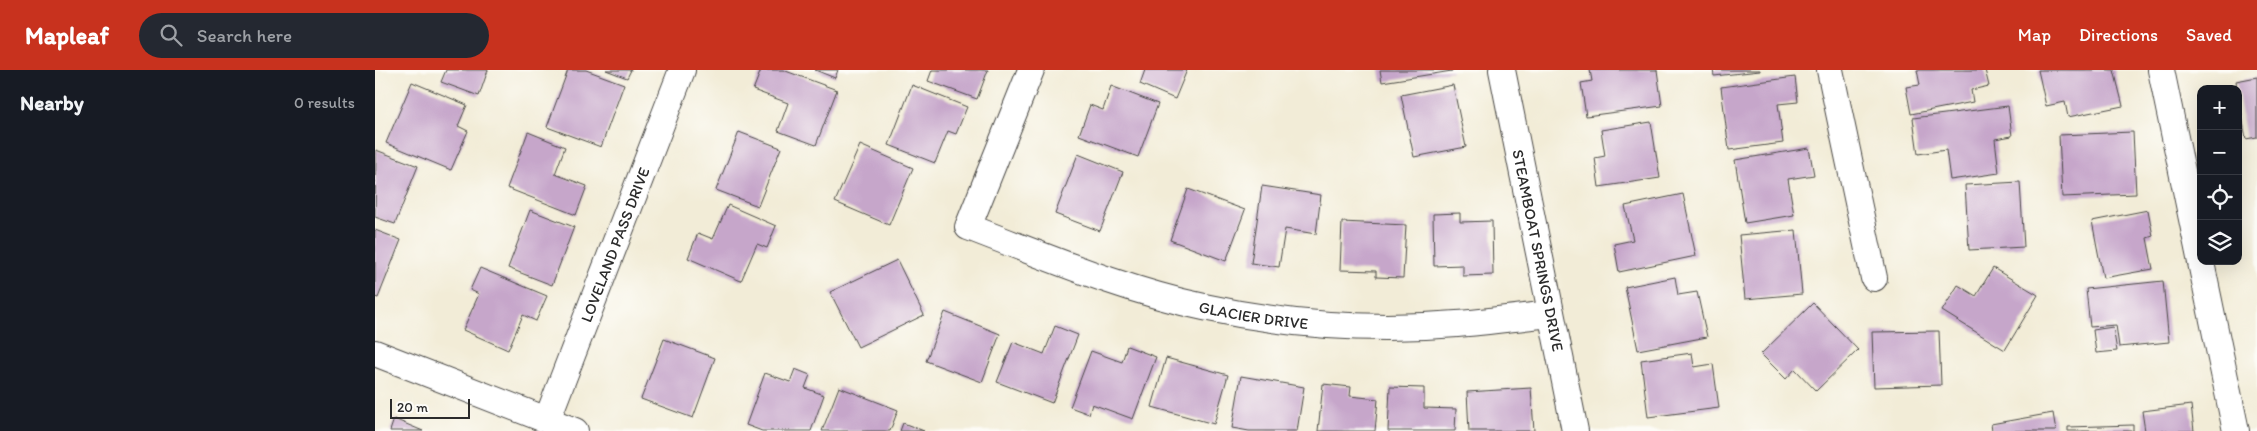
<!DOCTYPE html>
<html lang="en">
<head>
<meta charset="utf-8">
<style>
	body { margin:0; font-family:Itim,sans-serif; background:#242831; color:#f1f3f6 }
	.controls { position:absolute; right:15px; top:15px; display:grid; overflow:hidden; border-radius:10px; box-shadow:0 5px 20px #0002 }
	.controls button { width:45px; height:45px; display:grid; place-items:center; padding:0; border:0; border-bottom:1px solid #363941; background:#171b24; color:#f1f3f6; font:25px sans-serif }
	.scale { position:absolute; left:15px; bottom:12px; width:80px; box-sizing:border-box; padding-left:5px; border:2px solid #2b2b2b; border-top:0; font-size:14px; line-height:18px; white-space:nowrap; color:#2b2b2b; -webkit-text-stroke:4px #fdfcf7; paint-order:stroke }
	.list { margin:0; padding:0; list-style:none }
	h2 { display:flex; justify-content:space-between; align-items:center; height:65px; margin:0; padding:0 20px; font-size:21px }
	h2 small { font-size:16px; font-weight:400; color:#9ea1a6 }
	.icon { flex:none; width:28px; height:28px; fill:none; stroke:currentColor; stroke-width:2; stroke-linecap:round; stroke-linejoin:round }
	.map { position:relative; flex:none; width:1882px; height:361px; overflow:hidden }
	header { display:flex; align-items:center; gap:30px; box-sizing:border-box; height:70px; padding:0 25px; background:#c8321e; color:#fff }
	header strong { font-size:24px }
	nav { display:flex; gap:28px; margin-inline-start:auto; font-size:18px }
	.search { width:350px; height:45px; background:#242831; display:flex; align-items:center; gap:12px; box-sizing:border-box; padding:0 18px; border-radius:28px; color:#9ea1a6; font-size:19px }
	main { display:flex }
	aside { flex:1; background:#171b24 }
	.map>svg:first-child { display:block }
	.building { fill:#c6a6ca }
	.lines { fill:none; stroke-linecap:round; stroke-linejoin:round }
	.street-casing { stroke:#494845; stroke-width:28 }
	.street { stroke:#fff; stroke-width:26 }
	.labels { text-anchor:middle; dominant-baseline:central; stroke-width:4.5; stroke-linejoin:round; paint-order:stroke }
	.street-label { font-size:16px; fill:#2b2b2b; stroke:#fdfcf7 }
</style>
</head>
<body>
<header>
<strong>Mapleaf</strong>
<div class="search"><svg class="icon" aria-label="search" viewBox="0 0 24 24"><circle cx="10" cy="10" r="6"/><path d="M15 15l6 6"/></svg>Search here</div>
<nav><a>Map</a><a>Directions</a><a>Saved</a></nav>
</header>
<main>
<aside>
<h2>Nearby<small>0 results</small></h2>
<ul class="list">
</ul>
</aside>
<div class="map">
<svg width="1882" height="361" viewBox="0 0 1882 361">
	<rect width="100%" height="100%" fill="#fdfcf7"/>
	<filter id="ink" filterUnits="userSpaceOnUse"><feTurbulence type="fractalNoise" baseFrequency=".02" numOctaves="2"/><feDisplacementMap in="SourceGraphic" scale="10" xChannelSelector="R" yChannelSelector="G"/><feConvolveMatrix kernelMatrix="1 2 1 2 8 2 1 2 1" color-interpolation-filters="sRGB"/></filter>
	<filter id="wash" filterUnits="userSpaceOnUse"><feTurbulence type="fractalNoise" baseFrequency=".0096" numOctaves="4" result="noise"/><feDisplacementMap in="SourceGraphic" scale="20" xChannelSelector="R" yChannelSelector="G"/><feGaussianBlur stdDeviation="1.12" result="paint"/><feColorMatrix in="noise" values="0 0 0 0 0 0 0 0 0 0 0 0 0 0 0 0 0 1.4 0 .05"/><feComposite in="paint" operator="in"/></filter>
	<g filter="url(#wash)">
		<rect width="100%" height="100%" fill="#f2ecd7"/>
		<g id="blocks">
			<g class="building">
				<path d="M71 0H113L104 26 66 12Z"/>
				<path d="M193 0H211L249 14 226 77 172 57Z"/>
				<path d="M231 0H256L252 8Z"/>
				<path d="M386 0H408L462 20 441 75 403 61 413 33 378 20Z"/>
				<path d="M440 0H463L460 8Z"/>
				<path d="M557 0H613L602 29 553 11Z"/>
				<path d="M770 0H812L800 29 765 14Z"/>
				<path d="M1005 0H1077V1L1007 12Z"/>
				<path d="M1215 0H1282L1287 36 1211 46 1206 13 1217 11Z"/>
				<path d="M1338 0H1385V1L1339 6Z"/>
				<path d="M1542 0H1610L1614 16 1596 20 1598 32 1536 44 1531 17 1545 15Z"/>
				<path d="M1663 0H1739L1748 36 1693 47 1690 32 1671 36Z"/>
				<path d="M1420 7 1423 32 1403 34 1408 73 1354 80 1346 17Z"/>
				<path d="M1882 7V67L1871 69 1861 11Z"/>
				<path d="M37 12 92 35 83 56 93 61 76 100 11 73Z"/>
				<path d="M537 15 592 37 581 64 573 61 560 93 514 75Z"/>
				<path d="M1078 15 1091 77 1039 87 1026 25Z"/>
				<path d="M736 16 783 34 763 87 704 65 715 35 728 40Z"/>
				<path d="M1633 36 1637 66 1620 69 1624 103 1575 110 1571 80 1543 84 1538 48Z"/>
				<path d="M1276 52 1285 108 1224 117 1220 88 1230 86 1226 60Z"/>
				<path d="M153 62 190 77 180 104 212 116 201 145 132 118Z"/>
				<path d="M364 62 406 78 383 136 341 120Z"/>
				<path d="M1758 62 1761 124 1687 127 1684 65Z"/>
				<path d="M485 75 538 98 514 155 460 132Z"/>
				<path d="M1434 78 1439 105 1413 109 1419 145 1370 153 1360 90Z"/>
				<path d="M1 80 43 96 20 154 0 147Z"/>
				<path d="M703 84 748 102 725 161 680 144Z"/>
				<path d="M1645 112 1649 177 1594 180 1590 115Z"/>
				<path d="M887 116 946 125 941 164 910 159 904 197 876 193Z"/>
				<path d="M813 119 870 140 851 191 795 170Z"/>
				<path d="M1308 124 1321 186 1244 202 1239 174 1258 170 1250 136Z"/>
				<path d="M353 135 401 156 392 178 382 174 366 211 313 188 323 163 338 169Z"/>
				<path d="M155 140 199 157 177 215 133 198Z"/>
				<path d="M1773 140 1778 166 1772 168 1778 199 1728 208 1717 151Z"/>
				<path d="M1085 143V152L1117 151 1118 205 1088 206V195L1059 196 1058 144Z"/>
				<path d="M967 152 1031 155 1028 208 1001 207V201L965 200Z"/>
				<path d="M0 160 26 170 3 228 0 227Z"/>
				<path d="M1421 160 1427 224 1370 229 1364 165Z"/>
				<path d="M522 190 549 245 483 277 455 222Z"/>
				<path d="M105 198 172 226 161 251 148 245 133 280 88 260 104 224 95 220Z"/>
				<path d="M1618 198 1663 225 1630 280 1567 241 1583 215 1601 226Z"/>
				<path d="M1300 207 1303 225 1322 222 1332 267 1263 280 1250 217Z"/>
				<path d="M1788 211 1794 272 1744 277 1741 255 1715 257 1711 219Z"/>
				<path d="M1438 233 1483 280 1441 321 1420 299 1411 309 1386 284Z"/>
				<path d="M570 242 625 264 607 312 551 291Z"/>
				<path d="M680 256 703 265 677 333 622 312 638 272 669 284Z"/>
				<path d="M1738 257 1742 281 1721 283 1718 260Z"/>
				<path d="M1564 261 1566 315 1499 317 1497 262Z"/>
				<path d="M289 269 340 288 318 348 266 329Z"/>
				<path d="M752 276 781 287 758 349 717 334 714 344 695 337 716 281 747 292Z"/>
				<path d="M1317 283 1319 297 1338 294 1344 338 1273 347 1266 290Z"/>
				<path d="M791 288 853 305 839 354 777 337Z"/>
				<path d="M420 299 435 305 430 318 449 325 436 361H387L371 355 390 303 415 312Z"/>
				<path d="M866 306 929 317 922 361H874L857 358Z"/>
				<path d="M948 314 976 317 975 326 1003 329 1000 361H943Z"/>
				<path d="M464 317 523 340 515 361H447Z"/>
				<path d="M1015 317 1049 318V338L1081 339 1080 361H1013Z"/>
				<path d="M1156 318 1159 361H1094L1092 322Z"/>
				<path d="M1816 335 1819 361H1770L1767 341Z"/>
				<path d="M1678 343 1681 361H1617L1616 354Z"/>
				<path d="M19 349 48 361H15Z"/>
				<path d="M528 353 549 361H525Z"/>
				<path d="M1758 355V361H1693V357Z"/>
			</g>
		</g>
	</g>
	<g filter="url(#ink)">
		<use href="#blocks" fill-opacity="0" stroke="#494845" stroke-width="1"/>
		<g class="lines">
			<g class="street-casing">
				<g id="street">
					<path id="s1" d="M656 0 593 157C670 186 748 220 829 237 911 255 998 261 1082 254 1113 252 1145 247 1176 244"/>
					<path id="s2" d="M1127 0 1200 361"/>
					<path d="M1455 0 1499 208"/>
					<path d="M1786 0 1861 361"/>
					<path d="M0 283 200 361"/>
					<path id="s3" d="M172 350 307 0"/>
				</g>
			</g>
			<use href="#street" class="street"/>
		</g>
	</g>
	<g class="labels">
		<g class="street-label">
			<text stroke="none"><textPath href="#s3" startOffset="188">LOVELAND PASS DRIVE</textPath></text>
			<text stroke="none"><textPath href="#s2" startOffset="184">STEAMBOAT SPRINGS DRIVE</textPath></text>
			<text stroke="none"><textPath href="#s1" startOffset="469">GLACIER DRIVE</textPath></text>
		</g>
	</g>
</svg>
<div class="controls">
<button>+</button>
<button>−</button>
<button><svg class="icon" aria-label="locate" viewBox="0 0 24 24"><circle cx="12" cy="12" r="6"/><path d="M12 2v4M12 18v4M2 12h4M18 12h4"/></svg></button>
<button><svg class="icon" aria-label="layers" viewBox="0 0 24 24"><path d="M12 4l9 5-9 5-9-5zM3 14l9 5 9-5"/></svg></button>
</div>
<div class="scale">20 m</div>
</div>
</main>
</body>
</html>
